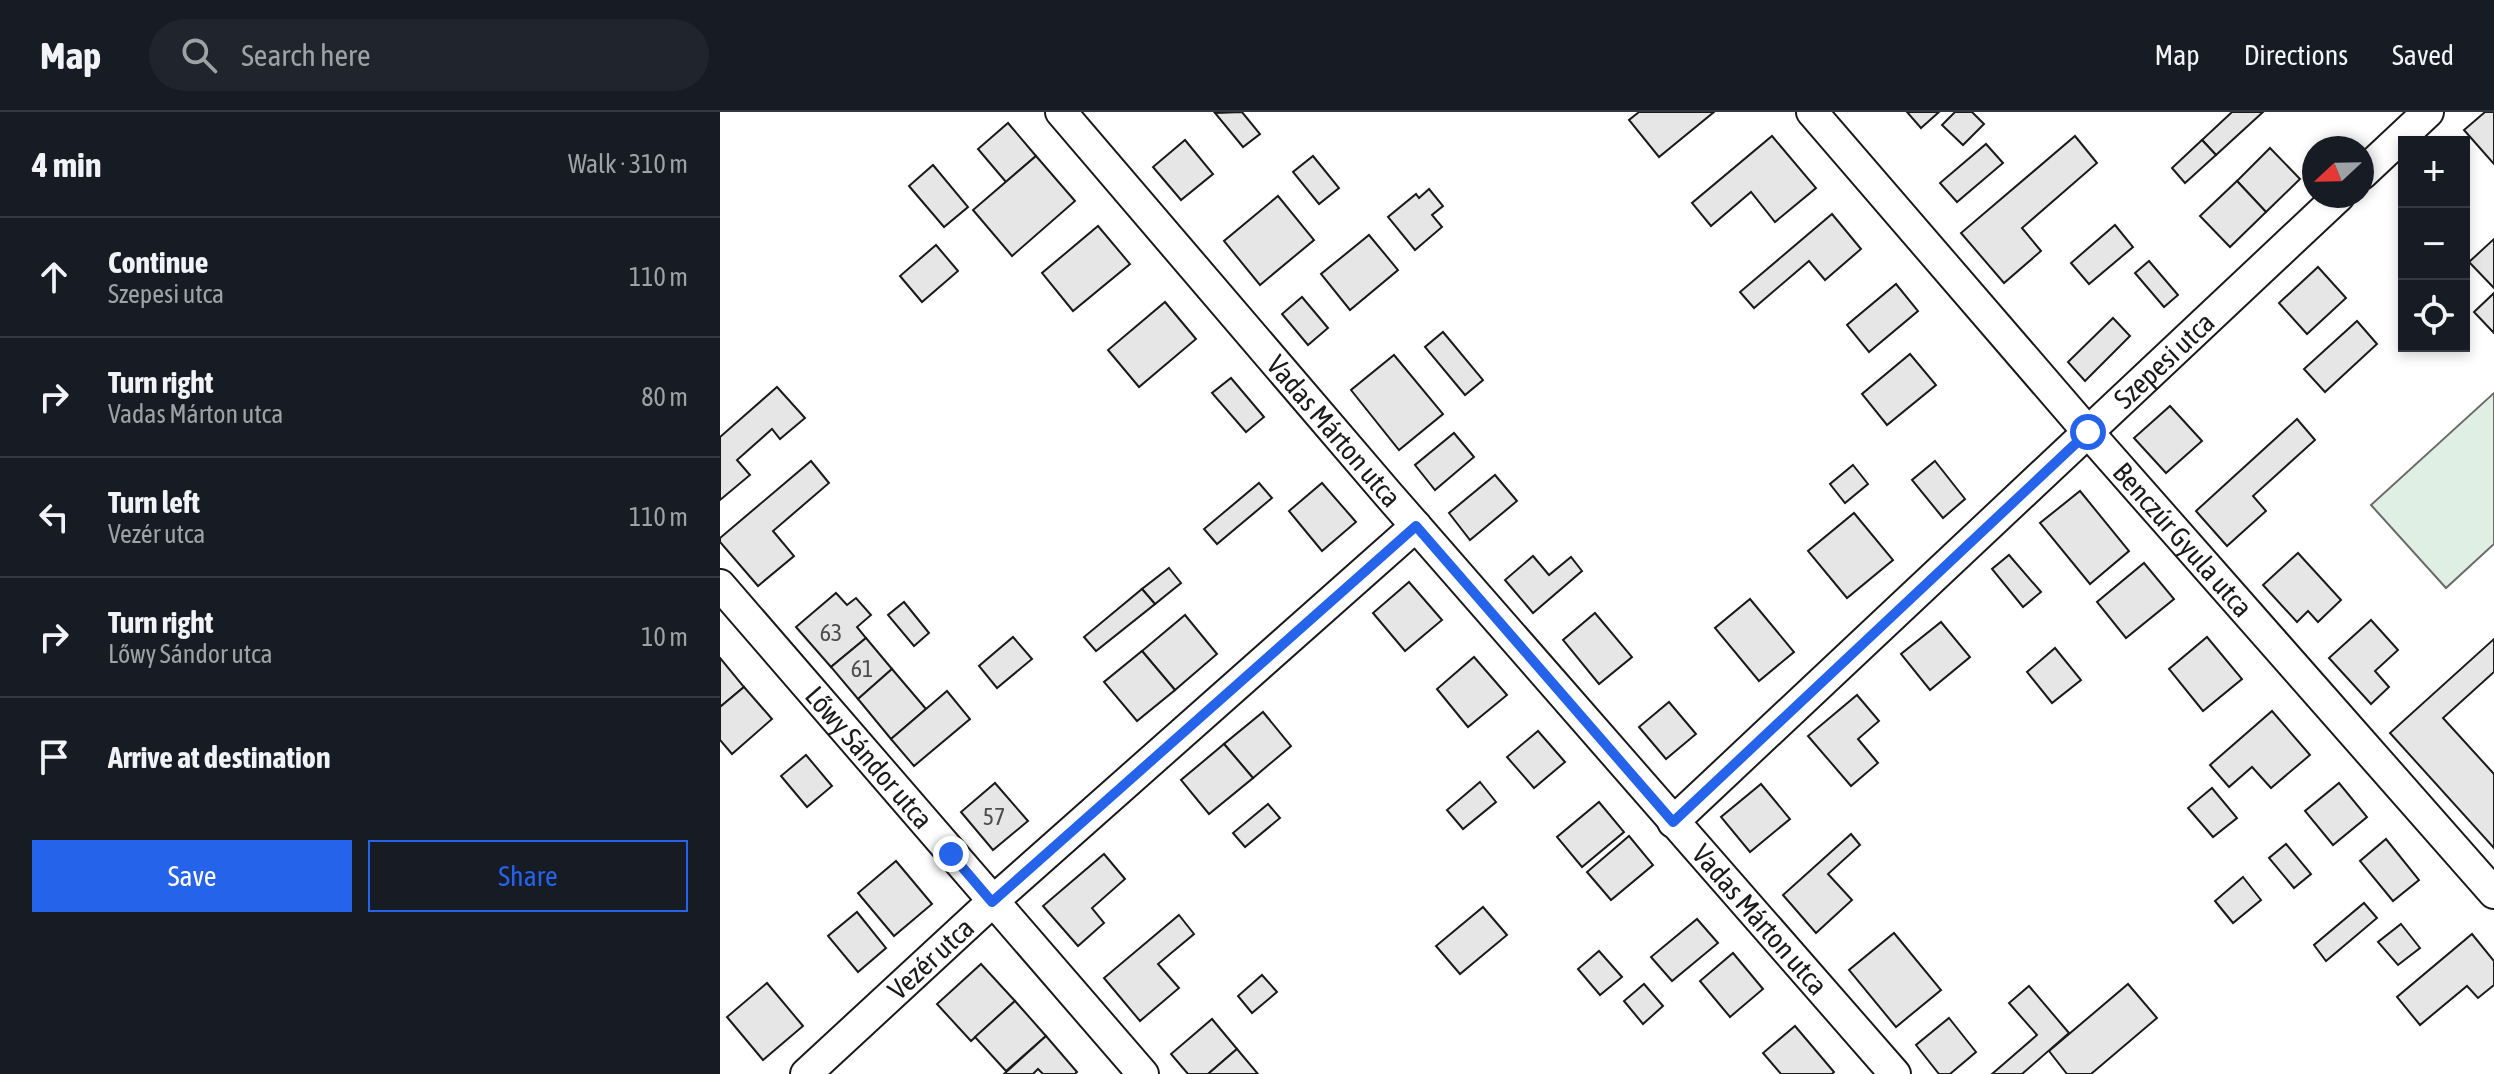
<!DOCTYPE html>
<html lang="en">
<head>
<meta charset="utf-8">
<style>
	body { margin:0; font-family:"Asap Condensed",sans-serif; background:#20242c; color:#f1f3f6 }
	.controls { position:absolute; right:24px; top:24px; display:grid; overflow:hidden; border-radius:0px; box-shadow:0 4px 12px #0003 }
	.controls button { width:72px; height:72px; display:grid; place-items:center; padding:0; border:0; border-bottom:2px solid #363941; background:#171b24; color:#f1f3f6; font:40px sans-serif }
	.compass { position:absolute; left:1582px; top:24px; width:72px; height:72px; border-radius:50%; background:#171b24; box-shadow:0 4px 12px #0003; rotate:248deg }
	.stop { position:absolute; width:24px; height:24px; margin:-18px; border:6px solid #2563eb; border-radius:50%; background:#fff }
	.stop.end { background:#2563eb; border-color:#fff; box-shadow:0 2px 8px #0008 }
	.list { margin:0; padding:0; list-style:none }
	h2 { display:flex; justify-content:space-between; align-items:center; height:104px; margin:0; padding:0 32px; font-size:34px }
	h2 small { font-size:26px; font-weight:400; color:#9ea1a6 }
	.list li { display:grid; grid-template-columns:52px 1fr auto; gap:24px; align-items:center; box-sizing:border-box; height:120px; padding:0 32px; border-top:2px solid #363941 }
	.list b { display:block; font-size:30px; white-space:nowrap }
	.list p { margin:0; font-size:26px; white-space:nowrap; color:#9ea1a6 }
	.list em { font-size:26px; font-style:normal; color:#9ea1a6 }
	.actions { display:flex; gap:16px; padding:24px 32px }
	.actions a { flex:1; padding:18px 0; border:2px solid #2563eb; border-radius:0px; text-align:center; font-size:28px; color:#2563eb }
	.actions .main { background:#2563eb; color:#fff }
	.icon { flex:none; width:44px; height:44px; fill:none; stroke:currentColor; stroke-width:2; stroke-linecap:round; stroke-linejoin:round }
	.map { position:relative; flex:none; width:1774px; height:962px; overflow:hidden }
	header { display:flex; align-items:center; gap:48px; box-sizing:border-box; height:112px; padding:0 40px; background:#171b24; border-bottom:2px solid #363941 }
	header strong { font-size:38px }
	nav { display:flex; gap:44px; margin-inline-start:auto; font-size:28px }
	.search { width:560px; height:72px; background:#20242c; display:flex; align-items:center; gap:20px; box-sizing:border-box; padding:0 28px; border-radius:44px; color:#9ea1a6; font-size:30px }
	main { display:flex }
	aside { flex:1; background:#171b24 }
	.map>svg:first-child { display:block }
	.green { fill:#e0efe3; stroke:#6a6a6a; stroke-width:2 }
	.building { fill:#e6e6e6; stroke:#1a1a1a; stroke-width:2 }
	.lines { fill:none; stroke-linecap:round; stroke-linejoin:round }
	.minor-casing { stroke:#1a1a1a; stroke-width:34 }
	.minor { stroke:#fff; stroke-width:30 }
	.route { stroke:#2563eb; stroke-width:10 }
	.labels { text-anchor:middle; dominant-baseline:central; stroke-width:6; stroke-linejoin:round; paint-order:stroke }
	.number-label { font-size:24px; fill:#4d4d4d }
	.street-label { font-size:28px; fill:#1a1a1a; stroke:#fff }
</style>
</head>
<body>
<header>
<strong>Map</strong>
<div class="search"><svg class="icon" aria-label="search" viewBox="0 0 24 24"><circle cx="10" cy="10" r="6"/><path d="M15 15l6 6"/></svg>Search here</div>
<nav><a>Map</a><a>Directions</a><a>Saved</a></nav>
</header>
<main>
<aside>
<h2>4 min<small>Walk · 310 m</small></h2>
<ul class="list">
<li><svg class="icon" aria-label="ahead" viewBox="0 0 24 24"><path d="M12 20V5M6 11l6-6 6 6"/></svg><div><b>Continue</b><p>Szepesi utca</p></div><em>110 m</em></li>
<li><svg class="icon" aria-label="right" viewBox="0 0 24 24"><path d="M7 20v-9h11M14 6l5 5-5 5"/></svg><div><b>Turn right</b><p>Vadas Márton utca</p></div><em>80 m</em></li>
<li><svg class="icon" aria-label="left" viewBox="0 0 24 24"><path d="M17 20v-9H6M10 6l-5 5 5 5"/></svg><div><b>Turn left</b><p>Vezér utca</p></div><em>110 m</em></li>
<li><svg class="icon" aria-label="right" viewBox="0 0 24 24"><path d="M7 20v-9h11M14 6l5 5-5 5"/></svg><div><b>Turn right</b><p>Lőwy Sándor utca</p></div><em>10 m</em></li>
<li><svg class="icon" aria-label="arrive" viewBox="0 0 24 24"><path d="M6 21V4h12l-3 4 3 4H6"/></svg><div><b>Arrive at destination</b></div></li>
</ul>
<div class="actions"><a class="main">Save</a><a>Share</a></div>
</aside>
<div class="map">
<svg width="1774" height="962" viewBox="0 0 1774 962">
	<rect width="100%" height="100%" fill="#fff"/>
	<path class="green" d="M1774 281V432L1726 476 1651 393Z"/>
	<g class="building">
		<path d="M522 0 540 22 523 35 495 1Z"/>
		<path d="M919 0H994L939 45 909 8Z"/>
		<path d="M1187 0H1219L1201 16Z"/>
		<path d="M1235 0H1252L1264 12 1243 33 1222 13Z"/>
		<path d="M1512 0H1543L1496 43 1482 28Z"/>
		<path d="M1765 0H1774V52L1744 18Z"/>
		<path d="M288 11 316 44 286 70 258 37Z"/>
		<path d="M1052 24 1096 76 1055 110 1031 80 991 114 972 91Z"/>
		<path d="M1355 24 1377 51 1302 116 1321 139 1284 171 1241 121Z"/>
		<path d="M465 28 493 62 461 88 433 55Z"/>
		<path d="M1482 28 1496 43 1465 71 1452 56Z"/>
		<path d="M1266 32 1283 51 1237 90 1220 71Z"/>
		<path d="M1550 36 1580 67 1546 100 1517 69Z"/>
		<path d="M316 44 355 89 292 144 253 98Z"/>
		<path d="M593 44 619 76 599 92 573 60Z"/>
		<path d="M213 53 248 95 224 115 189 74Z"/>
		<path d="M1517 69 1546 100 1510 135 1480 104Z"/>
		<path d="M709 77 723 94 712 103 722 115 695 138 668 105 696 82 699 86Z"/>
		<path d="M558 84 594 128 540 173 504 129Z"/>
		<path d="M1112 102 1141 137 1105 168 1089 149 1034 196 1020 180Z"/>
		<path d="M1395 113 1413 135 1369 172 1351 151Z"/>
		<path d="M378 114 410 152 353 199 322 161Z"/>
		<path d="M649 123 678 158 630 198 601 162Z"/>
		<path d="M1774 127V176L1749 150Z"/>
		<path d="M216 133 238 159 202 190 180 164Z"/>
		<path d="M1429 149 1458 183 1444 195 1415 161Z"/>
		<path d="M1598 155 1626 186 1587 222 1559 191Z"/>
		<path d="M1176 172 1198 199 1149 240 1127 213Z"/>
		<path d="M1774 181V221L1754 200Z"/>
		<path d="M582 185 608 216 588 233 562 202Z"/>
		<path d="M445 190 476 227 419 275 388 238Z"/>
		<path d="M1393 206 1410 224 1365 269 1348 250Z"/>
		<path d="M1637 209 1657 232 1605 280 1584 257Z"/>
		<path d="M723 220 763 268 745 283 705 235Z"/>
		<path d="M1190 242 1216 273 1167 313 1142 282Z"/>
		<path d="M674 243 723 302 679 338 631 278Z"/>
		<path d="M511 266 544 305 526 320 492 281Z"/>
		<path d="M57 275 85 306 60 327 52 317 17 348 30 363 0 388V325Z"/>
		<path d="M1450 294 1482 329 1446 361 1414 326Z"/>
		<path d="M1577 307 1595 328 1533 384 1546 399 1507 434 1476 399Z"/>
		<path d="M734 321 754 345 715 378 695 353Z"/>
		<path d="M91 349 109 371 53 419 74 444 38 474 0 430V426Z"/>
		<path d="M1215 349 1245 387 1223 406 1192 368Z"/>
		<path d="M1133 353 1148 372 1125 391 1110 372Z"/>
		<path d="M775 363 797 389 750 428 729 401Z"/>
		<path d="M539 371 552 386 497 432 484 417Z"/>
		<path d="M602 371 636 410 602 439 569 399Z"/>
		<path d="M1360 379 1409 439 1370 472 1320 411Z"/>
		<path d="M1134 401 1173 448 1127 486 1088 439Z"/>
		<path d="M1578 441 1621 488 1598 510 1588 499 1577 510 1543 473Z"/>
		<path d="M1289 443 1321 480 1303 495 1272 457Z"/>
		<path d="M813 444 829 463 851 445 862 459 813 501 785 468Z"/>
		<path d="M1424 451 1454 487 1406 526 1377 490Z"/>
		<path d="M449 456 461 471 435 492 422 477Z"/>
		<path d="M689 470 722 508 685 539 653 501Z"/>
		<path d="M422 477 435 492 376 539 364 525Z"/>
		<path d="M116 481 127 493 136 486 151 503 137 515 146 526 111 555 76 515Z"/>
		<path d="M1030 487 1074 540 1039 569 995 516Z"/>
		<path d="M184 490 209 521 194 534 168 503Z"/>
		<path d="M875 501 912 545 879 572 843 528Z"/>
		<path d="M465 503 497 542 455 578 422 539Z"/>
		<path d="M1651 508 1678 538 1655 559 1669 575 1651 592 1609 546Z"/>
		<path d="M1221 510 1250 545 1210 578 1181 542Z"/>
		<path d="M293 525 312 547 277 576 259 554Z"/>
		<path d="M1487 525 1522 567 1483 599 1449 557Z"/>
		<path d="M146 526 172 557 138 587 111 555Z"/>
		<path d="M1774 527V560L1723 606 1774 662V736L1670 621Z"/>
		<path d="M1335 536 1361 568 1332 591 1307 560Z"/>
		<path d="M422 539 455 578 417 609 384 570Z"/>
		<path d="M754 545 787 583 748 615 717 577Z"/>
		<path d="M0 546 24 575 0 595Z"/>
		<path d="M172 557 206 597 171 627 138 587Z"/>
		<path d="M24 575 52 607 12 642 0 628V595Z"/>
		<path d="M227 579 250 607 194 654 171 627Z"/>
		<path d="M1137 583 1159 609 1138 627 1158 651 1131 674 1088 624Z"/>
		<path d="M949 590 976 622 946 647 919 615Z"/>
		<path d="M1552 599 1590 643 1551 676 1532 655 1509 675 1490 653Z"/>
		<path d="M543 600 571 634 533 666 504 632Z"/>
		<path d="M818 619 845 650 814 676 787 645Z"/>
		<path d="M504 632 533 666 489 702 461 668Z"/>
		<path d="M86 643 112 674 87 695 61 664Z"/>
		<path d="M760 670 776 690 743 717 727 698Z"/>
		<path d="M275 671 308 709 273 738 241 700Z"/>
		<path d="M1619 671 1647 705 1613 733 1585 699Z"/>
		<path d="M1041 672 1070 707 1030 740 1001 705Z"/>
		<path d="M1492 676 1517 706 1493 725 1468 696Z"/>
		<path d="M879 690 904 720 862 755 837 725Z"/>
		<path d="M548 692 560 706 525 735 513 721Z"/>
		<path d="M1131 722 1140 733 1108 762 1132 788 1096 821 1063 783Z"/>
		<path d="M909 724 933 753 891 788 867 760Z"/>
		<path d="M1666 727 1699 768 1673 789 1640 749Z"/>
		<path d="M1566 732 1591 762 1574 776 1549 746Z"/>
		<path d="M384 742 405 767 372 796 384 811 358 834 323 794Z"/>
		<path d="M176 749 212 792 174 824 138 781Z"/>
		<path d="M1523 765 1541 788 1513 811 1495 789Z"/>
		<path d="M1644 791 1657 806 1606 849 1594 833Z"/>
		<path d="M763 795 787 823 740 862 716 834Z"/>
		<path d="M137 800 166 836 138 860 108 824Z"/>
		<path d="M459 803 474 822 438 852 459 876 420 909 384 866Z"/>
		<path d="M977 807 998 831 952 869 931 845Z"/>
		<path d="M1681 812 1700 836 1678 853 1658 830Z"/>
		<path d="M1174 821 1221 878 1176 915 1129 858Z"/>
		<path d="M1752 822 1774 849V873L1758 886 1747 874 1700 913 1677 885Z"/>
		<path d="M879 839 902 865 880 883 858 857Z"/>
		<path d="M1013 841 1043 877 1010 905 980 869Z"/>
		<path d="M261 852 295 889 251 929 217 892Z"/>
		<path d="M542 863 557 880 532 901 518 884Z"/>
		<path d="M47 871 83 914 43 948 7 905Z"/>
		<path d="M924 872 943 894 923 912 904 889Z"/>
		<path d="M1408 872 1437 906 1371 962H1347L1329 939Z"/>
		<path d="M1309 874 1349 921 1302 962H1272L1317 923 1289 891Z"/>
		<path d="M295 889 326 924 286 959 255 925Z"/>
		<path d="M1229 906 1256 940 1230 962H1219L1196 933Z"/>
		<path d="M492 907 517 937 488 962H468L451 942Z"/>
		<path d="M1075 914 1114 960 1112 962H1061L1043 941Z"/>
		<path d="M326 924 357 960 355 962H323L318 957 313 962H284Z"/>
		<path d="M517 937 538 962H488Z"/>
	</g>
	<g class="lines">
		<g class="minor-casing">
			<g id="minor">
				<path id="s1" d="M341 0 667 381 1175 962"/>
				<path id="s2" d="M1092 0 1368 320 1774 781"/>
				<path d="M1642 62 1708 0"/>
				<path id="s3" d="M0 473 423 962"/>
				<path id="s4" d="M953 710 1619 84"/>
				<path id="s5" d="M86 962 272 790 696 414"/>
			</g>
		</g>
		<use href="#minor" class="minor"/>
	</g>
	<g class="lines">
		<path class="route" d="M231 742 272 790 696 414 953 710 1368 320"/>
	</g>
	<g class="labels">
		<g class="number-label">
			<text x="111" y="520">63</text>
			<text x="142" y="556">61</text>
			<text x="274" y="704">57</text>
		</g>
		<g class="street-label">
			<text stroke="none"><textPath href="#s4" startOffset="674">Szepesi utca</textPath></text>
			<text stroke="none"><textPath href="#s1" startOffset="420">Vadas Márton utca</textPath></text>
			<text stroke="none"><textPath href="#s2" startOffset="566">Benczúr Gyula utca</textPath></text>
			<text stroke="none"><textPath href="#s3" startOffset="228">Lőwy Sándor utca</textPath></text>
			<text stroke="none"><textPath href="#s1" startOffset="1068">Vadas Márton utca</textPath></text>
			<text stroke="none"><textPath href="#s5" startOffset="170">Vezér utca</textPath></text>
		</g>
	</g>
</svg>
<div class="controls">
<button>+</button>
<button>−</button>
<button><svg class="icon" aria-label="locate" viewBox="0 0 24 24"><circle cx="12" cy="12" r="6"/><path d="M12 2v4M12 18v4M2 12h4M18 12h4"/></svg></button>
</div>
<svg class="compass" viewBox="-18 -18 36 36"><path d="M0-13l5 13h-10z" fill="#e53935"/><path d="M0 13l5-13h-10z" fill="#9ea1a6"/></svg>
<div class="stop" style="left:1368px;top:320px"></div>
<div class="stop end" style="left:231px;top:742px"></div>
</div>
</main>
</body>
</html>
